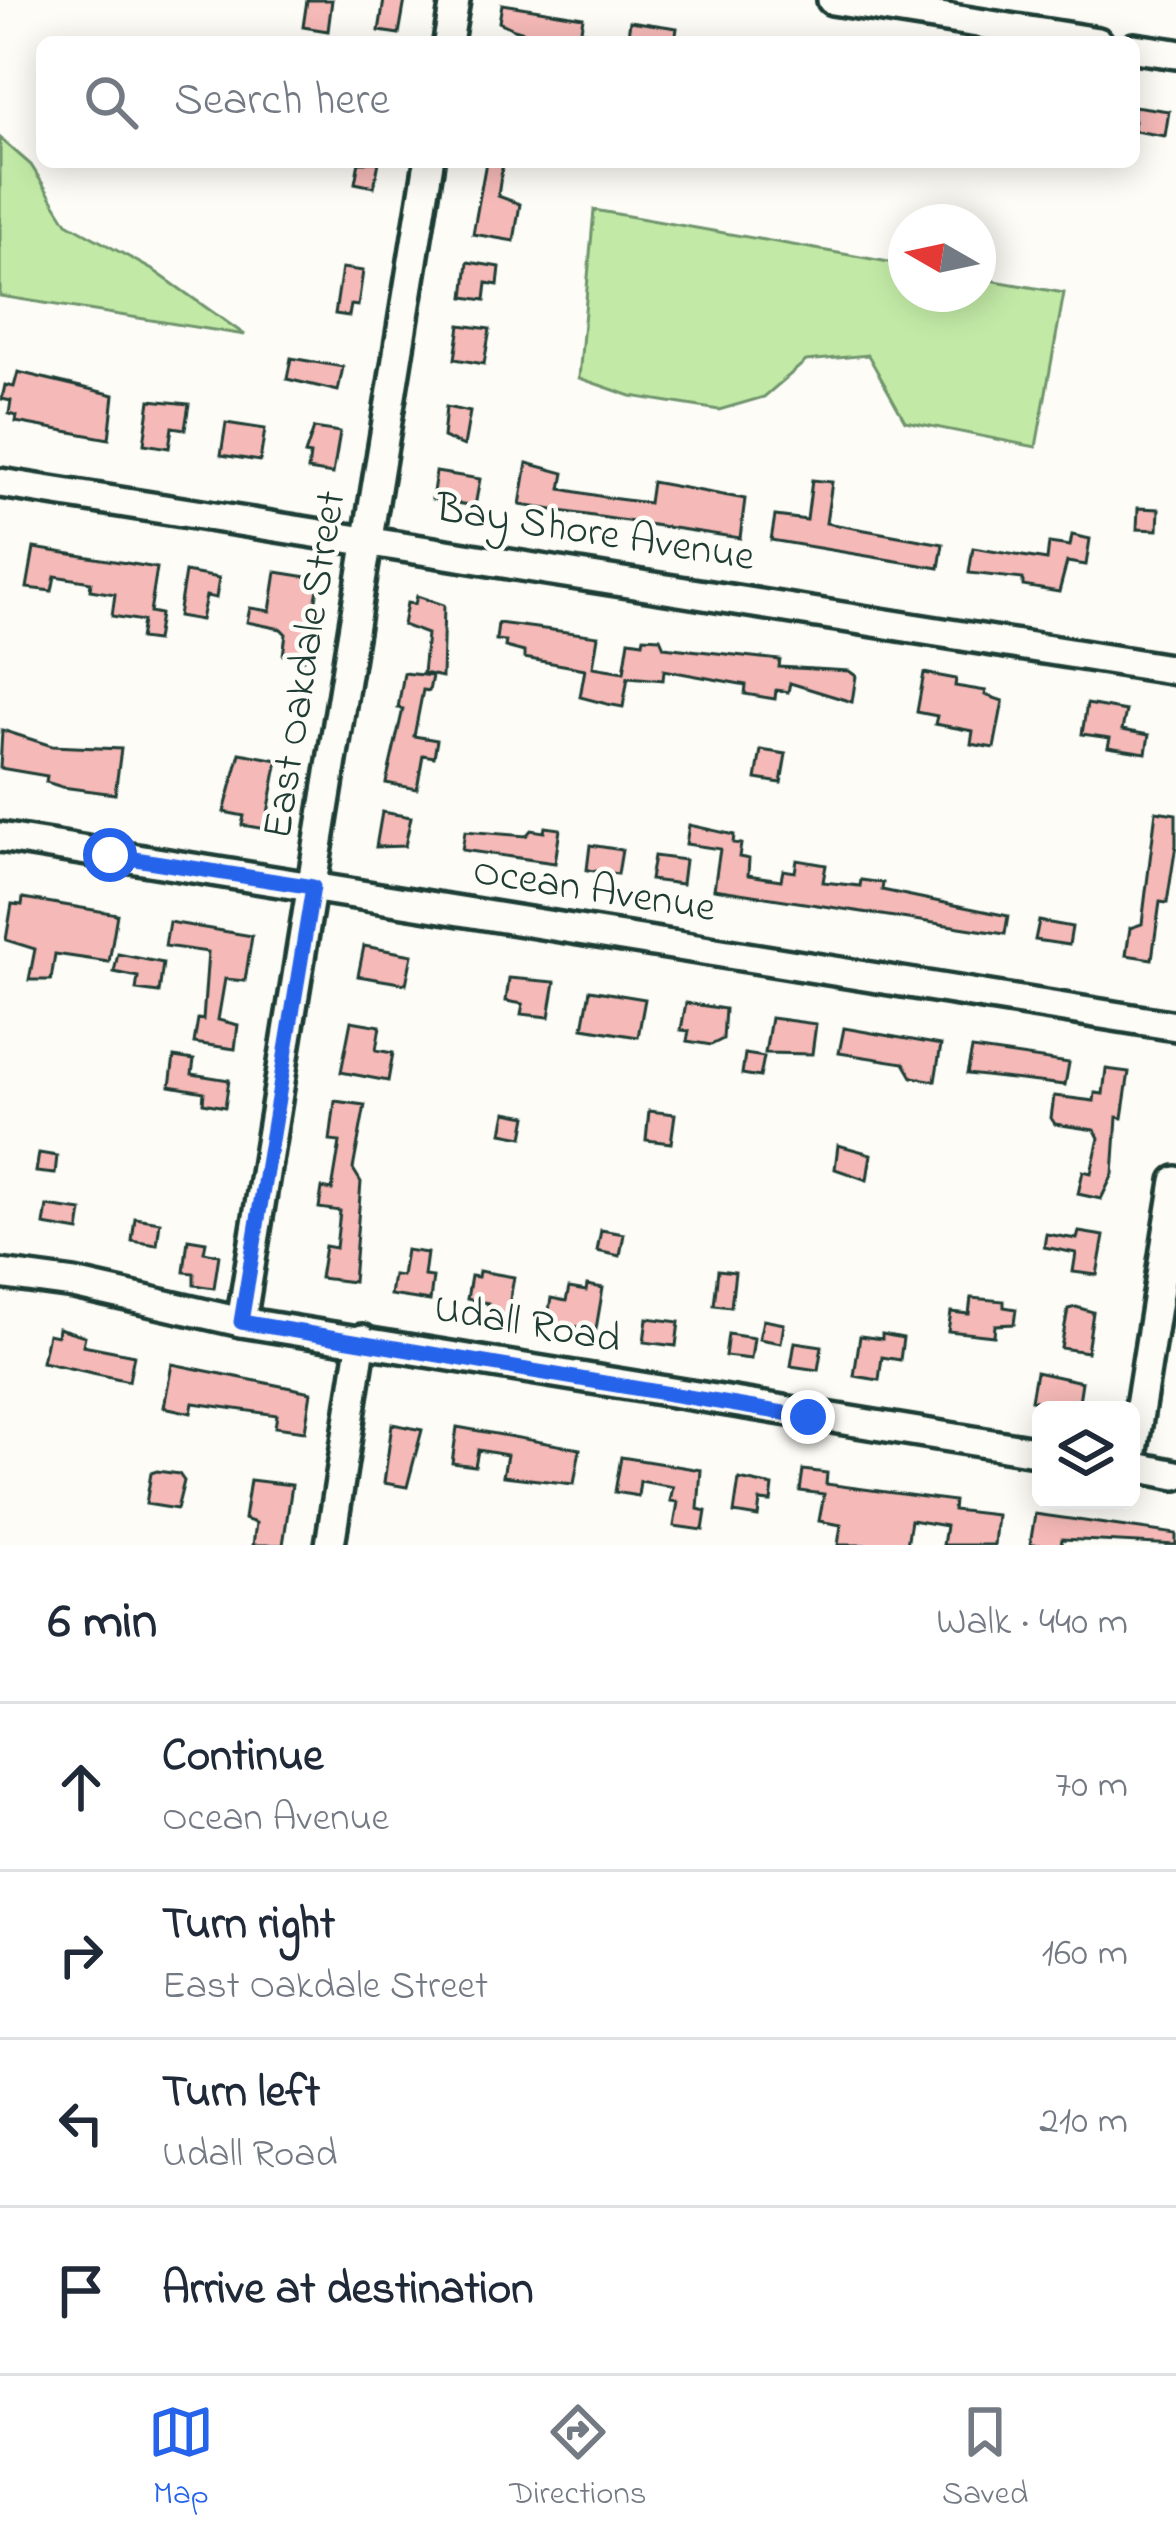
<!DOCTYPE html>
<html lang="en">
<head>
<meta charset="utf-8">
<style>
	body { margin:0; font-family:"Indie Flower",sans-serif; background:#f2f2f3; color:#1f2937 }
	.controls { position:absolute; right:36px; bottom:36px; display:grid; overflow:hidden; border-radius:18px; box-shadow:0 6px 30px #0003 }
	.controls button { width:108px; height:108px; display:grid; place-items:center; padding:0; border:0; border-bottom:3px solid #e0e1e3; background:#fff; color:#1f2937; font:60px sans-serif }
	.compass { position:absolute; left:888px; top:204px; width:108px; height:108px; border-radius:50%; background:#fff; box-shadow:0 6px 30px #0003; rotate:279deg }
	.stop { position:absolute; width:36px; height:36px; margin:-27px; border:9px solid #2563eb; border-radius:50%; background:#fff }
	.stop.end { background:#2563eb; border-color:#fff; box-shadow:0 3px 12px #0008 }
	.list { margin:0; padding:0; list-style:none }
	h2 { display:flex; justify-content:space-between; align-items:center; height:156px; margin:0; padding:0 48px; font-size:51px }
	h2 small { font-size:39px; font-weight:400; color:#747a83 }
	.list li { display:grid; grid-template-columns:78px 1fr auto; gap:36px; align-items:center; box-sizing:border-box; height:168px; padding:0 48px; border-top:3px solid #e0e1e3 }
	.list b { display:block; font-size:45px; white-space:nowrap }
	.list p { margin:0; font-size:39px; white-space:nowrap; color:#747a83 }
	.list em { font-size:39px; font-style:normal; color:#747a83 }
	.icon { flex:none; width:66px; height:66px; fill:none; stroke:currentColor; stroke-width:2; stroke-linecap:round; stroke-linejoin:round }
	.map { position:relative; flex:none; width:1176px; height:1545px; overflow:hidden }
	.search { position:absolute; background:#fff; box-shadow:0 6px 30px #0003; left:36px; right:36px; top:36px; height:132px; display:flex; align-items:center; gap:30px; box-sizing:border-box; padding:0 42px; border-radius:18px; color:#747a83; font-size:45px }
	.sheet { height:828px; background:#fff }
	nav { display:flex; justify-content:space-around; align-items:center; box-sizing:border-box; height:168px; border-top:3px solid #e0e1e3; background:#fff; font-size:33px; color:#747a83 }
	nav a { display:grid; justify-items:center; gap:6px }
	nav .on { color:#2563eb }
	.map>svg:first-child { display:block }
	.green { fill:#c2eaa6; stroke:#70946d; stroke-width:3 }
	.building { fill:#f5b9b7; stroke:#1f3d34; stroke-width:3 }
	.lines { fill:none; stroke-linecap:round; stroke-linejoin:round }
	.minor-casing { stroke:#1f3d34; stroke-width:36 }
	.minor { stroke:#fdfcf7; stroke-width:27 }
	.route { stroke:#2563eb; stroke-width:15 }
	.labels { text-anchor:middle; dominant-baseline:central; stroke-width:9; stroke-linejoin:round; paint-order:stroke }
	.street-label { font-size:42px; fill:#1f3d34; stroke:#fdfcf7 }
</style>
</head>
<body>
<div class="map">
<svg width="1176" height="1545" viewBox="0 0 1176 1545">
	<rect width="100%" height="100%" fill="#fdfcf7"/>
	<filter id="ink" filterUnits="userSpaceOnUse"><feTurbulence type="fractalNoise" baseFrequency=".00833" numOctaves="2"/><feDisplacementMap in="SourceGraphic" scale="24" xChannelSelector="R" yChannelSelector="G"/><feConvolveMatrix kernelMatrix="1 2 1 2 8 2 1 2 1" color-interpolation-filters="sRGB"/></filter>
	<g filter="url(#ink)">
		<g class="green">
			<path d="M0 138 31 165 67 223 156 272 245 335 0 296Z"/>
			<path d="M594 210 906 265V294H978V278L1064 293 1036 447 905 421 868 355 806 361 764 397 719 410 631 396 579 378Z"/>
		</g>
		<g class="building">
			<path d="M307 0H332L328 31 303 27Z"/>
			<path d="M384 0H405L399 34 379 31Z"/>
			<path d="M502 4 583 17 580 36 560 33 558 42 514 29 499 22Z"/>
			<path d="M630 21 677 28 675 42H627Z"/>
			<path d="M1134 106 1169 111 1165 136 1134 131Z"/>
			<path d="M359 162H379L374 187 355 183Z"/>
			<path d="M486 162H503L498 196 520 204 514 241 473 234Z"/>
			<path d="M468 262 500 267 498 285 487 283 485 300 464 297Z"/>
			<path d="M342 268 363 271 358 306 351 305 349 316 335 314Z"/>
			<path d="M460 325 490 329 484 364 455 359Z"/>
			<path d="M291 358 343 367 338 391 287 379Z"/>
			<path d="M18 372 114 395 109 439 16 422 17 416 9 414 11 401 2 399 5 385 14 387Z"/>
			<path d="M150 400 189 404 185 429 172 427 169 448 144 444Z"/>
			<path d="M446 407 470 412 464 446 443 437Z"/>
			<path d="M226 423 265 429 260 461 221 455Z"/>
			<path d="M314 428 340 432 333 474 308 470 310 455 305 454Z"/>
			<path d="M527 463 564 473 561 489 610 498 649 503 652 482 745 499 740 538 520 505Z"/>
			<path d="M436 472 480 479 475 506 432 499Z"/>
			<path d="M812 480 832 482 826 523 943 544 939 568 771 540 775 516 807 520Z"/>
			<path d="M1138 508 1159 509 1158 530 1137 529Z"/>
			<path d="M1072 535 1090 539 1086 565 1067 562 1059 592 1023 586V579L969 573 973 548 1047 560 1049 543 1070 546Z"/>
			<path d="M34 548 157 568 150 612 160 614 156 641 140 639 143 621 112 616 115 594 90 590 91 582 55 576 52 591 27 588Z"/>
			<path d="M185 572 219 578 216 598 206 596 201 620 178 616Z"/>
			<path d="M276 572 320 579 304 659 283 655 286 634 281 629 247 622 250 608 270 611Z"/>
			<path d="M417 596 444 605 442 677 423 673 427 634 403 625 407 603 415 604Z"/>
			<path d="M498 623 598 636 593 667 624 672 629 640 643 642 644 637 660 638 664 647 780 660 779 667 849 671 856 676 852 702 790 683 788 692 776 690 775 699 745 694 746 685 664 670 663 680 628 677 623 707 607 704 580 697 585 669 524 658V652L505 647 506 641 496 640Z"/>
			<path d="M404 673 432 676 429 691 423 690 414 736 437 740 434 757 423 755 417 789 386 783 403 709 398 708Z"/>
			<path d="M924 673 956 679 955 686 986 691 985 695 1003 701 994 748 971 744 973 731 935 724 937 716 917 712Z"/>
			<path d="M1087 704 1126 711 1122 730 1149 735 1146 753 1108 747 1110 738 1082 734Z"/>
			<path d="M2 730 52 746 121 749 115 794 62 787 46 782 47 776 0 768Z"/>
			<path d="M761 750 786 754 781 783 756 779Z"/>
			<path d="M240 753 278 760 265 829 242 825 244 816 224 812Z"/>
			<path d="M1156 811 1176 814V845L1167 903 1160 902 1152 959 1126 955 1130 928 1142 924Z"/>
			<path d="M382 812 411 817 405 846 376 847Z"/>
			<path d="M689 825 734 835 733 843 741 844 739 857 749 859 748 875 781 880 783 870 795 872 797 860 826 865 823 882 860 886 861 880 876 882 883 883 882 890 1008 916 1005 934 714 889 720 849 686 844Z"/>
			<path d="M545 827 560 829 555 863 462 850 465 831 526 836 531 830 544 832Z"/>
			<path d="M590 845 622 850 618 874 587 870Z"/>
			<path d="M654 856 685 860 682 884 650 880Z"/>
			<path d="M23 898 117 914 109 962 55 954 51 980H29L35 949 6 940 12 904 22 905Z"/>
			<path d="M1039 921 1072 927 1069 945 1035 940Z"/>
			<path d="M169 922 252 936 245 981 225 979 218 1020 238 1025 235 1049 194 1043 198 1019 203 1020 208 952 165 946Z"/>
			<path d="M364 946 412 955 406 984 358 976Z"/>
			<path d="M118 954 163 963 159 993 136 990 138 977 114 972Z"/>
			<path d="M509 978 555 982 549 1017 521 1014 523 1004 506 1001Z"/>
			<path d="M590 990 645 999 638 1037 583 1028Z"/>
			<path d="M686 1003 725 1009 723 1039 711 1045 687 1041 689 1031 681 1030Z"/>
			<path d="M771 1018 816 1024 812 1054 765 1053Z"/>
			<path d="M351 1021 380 1026 376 1050 393 1053 388 1081 341 1072Z"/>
			<path d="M844 1028 941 1045 935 1081 912 1077 904 1063 839 1053Z"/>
			<path d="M972 1049 1069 1063 1065 1085 967 1074Z"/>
			<path d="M745 1054 764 1057 760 1077 742 1074Z"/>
			<path d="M174 1057 194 1060 192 1074 229 1080 225 1107 203 1103 204 1092 170 1086Z"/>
			<path d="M1106 1069 1129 1072 1122 1118 1117 1117 1113 1174 1101 1199 1078 1194 1083 1171 1091 1173 1099 1138 1095 1130 1055 1124 1051 1118 1054 1096 1094 1101 1095 1093 1103 1094Z"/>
			<path d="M335 1101 365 1105 353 1169 361 1182 353 1282 320 1278 325 1246 336 1248 340 1211 319 1208 322 1188 332 1190 340 1142 330 1141Z"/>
			<path d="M649 1111 675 1114 671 1143 646 1140Z"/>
			<path d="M506 1112 527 1116 523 1137 502 1133Z"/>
			<path d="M838 1145 871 1154 867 1180 835 1169Z"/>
			<path d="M39 1153 57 1156 55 1174 36 1172Z"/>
			<path d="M47 1206 82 1211 79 1231 44 1225Z"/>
			<path d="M135 1218 160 1222 157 1245 132 1241Z"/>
			<path d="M601 1230 624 1234 620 1256 597 1251Z"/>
			<path d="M1079 1232 1104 1236 1097 1275 1073 1272 1076 1253 1044 1247 1046 1234 1077 1239Z"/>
			<path d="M188 1239 206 1242 204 1252 219 1255 214 1288 194 1285V1273L184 1272Z"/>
			<path d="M406 1250 427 1253 424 1276 433 1277 430 1301 390 1295 393 1275 402 1276Z"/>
			<path d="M718 1270 735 1272 731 1307 714 1305Z"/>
			<path d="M479 1271 514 1277 507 1316 487 1312 488 1303 467 1299 471 1276 478 1277Z"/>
			<path d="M587 1285 603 1288 596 1329 547 1323 551 1298 566 1301 569 1288 586 1291Z"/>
			<path d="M971 1298 1004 1301V1307L1016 1309 1014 1324 995 1325 994 1336 948 1331 951 1312 969 1314Z"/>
			<path d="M1076 1307 1093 1312 1087 1352 1061 1348 1068 1309Z"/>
			<path d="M647 1318 679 1322 676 1346 644 1342Z"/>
			<path d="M763 1320 784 1324 781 1343 759 1339Z"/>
			<path d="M58 1328 85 1336 83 1345 134 1355 129 1381 42 1362 48 1334 57 1336Z"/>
			<path d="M728 1334 754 1338 751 1359 725 1356Z"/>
			<path d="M882 1334 903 1338 900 1360 882 1357 879 1380 854 1376 860 1336 882 1339Z"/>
			<path d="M795 1342 822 1346 818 1370 791 1366Z"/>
			<path d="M172 1364 311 1392 305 1431 275 1427 277 1415 193 1403 191 1413 164 1407Z"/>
			<path d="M1036 1372 1082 1382 1078 1408 1031 1400Z"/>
			<path d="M392 1424 422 1430 407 1487 384 1483Z"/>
			<path d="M457 1427 580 1449 574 1484 503 1476 507 1455 478 1450 475 1466 452 1463Z"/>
			<path d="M621 1457 701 1470 698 1509 706 1511 703 1530 674 1526 678 1502 670 1501 673 1487 640 1481 638 1496 615 1492Z"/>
			<path d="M803 1470 827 1473 826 1484 954 1501 953 1510 997 1515 994 1545H943L946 1526 911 1520 907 1545H838L841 1525 819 1521 824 1494 800 1491Z"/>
			<path d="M157 1471 179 1474 184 1481 177 1509 146 1504 151 1473Z"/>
			<path d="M739 1479 773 1486 771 1502 760 1501 758 1517 734 1513Z"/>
			<path d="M250 1480 292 1485 283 1545H253L256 1523 244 1519Z"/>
			<path d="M1035 1514 1176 1534V1545L1062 1539 1061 1545H1030Z"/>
		</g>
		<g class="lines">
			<g class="minor-casing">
				<g id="minor">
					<path d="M832 0 1098 42"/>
					<path d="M448 42 455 0"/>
					<path d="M1134 48 1176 54"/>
					<path d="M0 483 1176 670"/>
					<path d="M0 837 1176 1026"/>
					<path d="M0 1274 74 1284 241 1322 1041 1452"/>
					<path d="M241 1322 429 162"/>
					<path d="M1131 1463 1176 1181"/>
					<path d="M1131 1466 1176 1475"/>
					<path d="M330 1545 362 1339"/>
				</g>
			</g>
			<use href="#minor" class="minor"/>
		</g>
	</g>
	<g class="lines" filter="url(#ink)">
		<path class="route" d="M110 855 313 887 241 1322 808 1417"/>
	</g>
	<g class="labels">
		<g class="street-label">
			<text transform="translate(595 534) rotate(9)">Bay Shore Avenue</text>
			<text transform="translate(306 665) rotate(-81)">East Oakdale Street</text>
			<text transform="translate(594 891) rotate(9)">Ocean Avenue</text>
			<text transform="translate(527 1325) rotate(10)">Udall Road</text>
		</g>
	</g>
</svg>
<div class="controls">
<button><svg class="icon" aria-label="layers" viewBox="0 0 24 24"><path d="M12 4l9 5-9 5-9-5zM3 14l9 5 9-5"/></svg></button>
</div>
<svg class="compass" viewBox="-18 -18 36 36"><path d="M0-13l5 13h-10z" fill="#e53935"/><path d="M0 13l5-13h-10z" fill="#747a83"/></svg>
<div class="stop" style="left:110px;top:855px"></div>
<div class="stop end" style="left:808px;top:1417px"></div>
<div class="search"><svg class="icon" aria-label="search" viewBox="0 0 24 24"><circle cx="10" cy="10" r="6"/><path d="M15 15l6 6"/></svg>Search here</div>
</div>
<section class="sheet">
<h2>6 min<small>Walk · 440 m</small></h2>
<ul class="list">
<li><svg class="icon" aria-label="ahead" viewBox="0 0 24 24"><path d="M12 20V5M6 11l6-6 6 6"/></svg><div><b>Continue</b><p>Ocean Avenue</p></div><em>70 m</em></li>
<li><svg class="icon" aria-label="right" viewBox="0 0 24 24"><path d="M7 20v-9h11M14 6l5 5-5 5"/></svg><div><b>Turn right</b><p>East Oakdale Street</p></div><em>160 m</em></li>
<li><svg class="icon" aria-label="left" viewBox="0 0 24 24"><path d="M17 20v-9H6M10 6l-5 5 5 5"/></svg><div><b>Turn left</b><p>Udall Road</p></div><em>210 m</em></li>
<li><svg class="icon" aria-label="arrive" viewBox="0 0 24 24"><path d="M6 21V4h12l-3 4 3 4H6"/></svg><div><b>Arrive at destination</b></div></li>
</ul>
</section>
<nav>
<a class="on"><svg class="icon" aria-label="map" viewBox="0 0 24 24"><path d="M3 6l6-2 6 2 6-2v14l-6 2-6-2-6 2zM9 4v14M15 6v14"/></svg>Map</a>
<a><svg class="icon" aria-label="directions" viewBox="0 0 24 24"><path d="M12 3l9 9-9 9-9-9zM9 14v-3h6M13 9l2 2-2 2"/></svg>Directions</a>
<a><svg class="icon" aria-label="saved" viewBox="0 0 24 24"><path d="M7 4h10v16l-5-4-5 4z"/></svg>Saved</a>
</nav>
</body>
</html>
